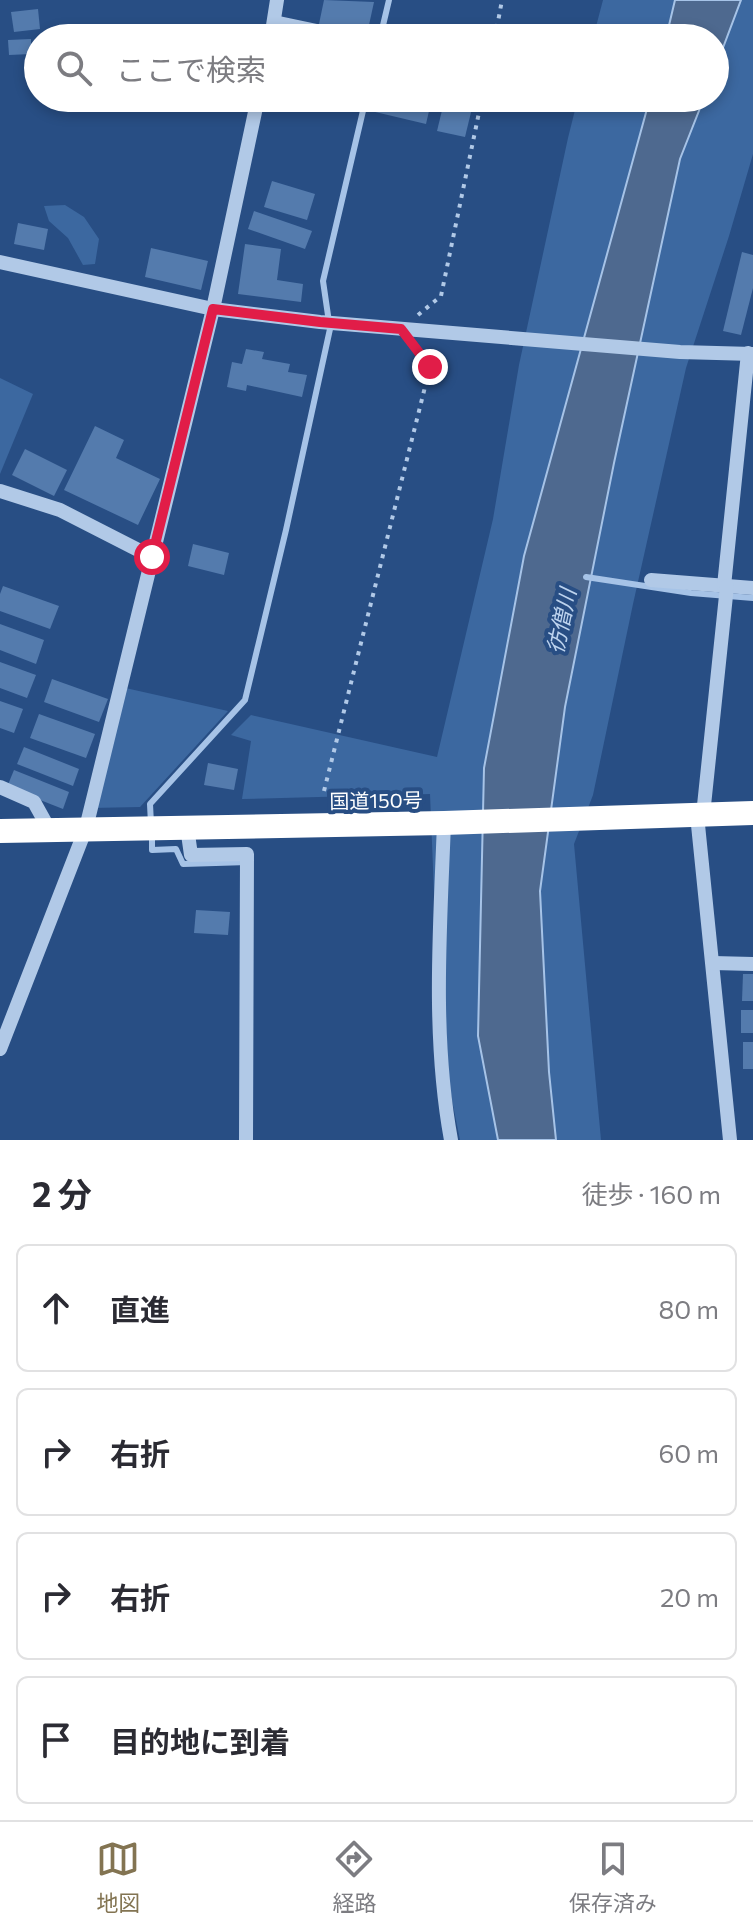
<!DOCTYPE html>
<html lang="ja">
<head>
<meta charset="utf-8">
<style>
	body { margin:0; font-family:Commissioner,"Noto Sans JP",sans-serif; background:#f2f2f3; color:#2b2b33 }
	.stop { position:absolute; width:24px; height:24px; margin:-18px; border:6px solid #e11d48; border-radius:50%; background:#fff }
	.stop.end { background:#e11d48; border-color:#fff; box-shadow:0 2px 8px #0008 }
	.list { margin:0; padding:0; list-style:none }
	h2 { display:flex; justify-content:space-between; align-items:center; height:104px; margin:0; padding:0 32px; font-size:34px }
	h2 small { font-size:26px; font-weight:400; color:#7c7c81 }
	.list li { display:grid; grid-template-columns:52px 1fr auto; gap:24px; align-items:center; box-sizing:border-box; height:128px; margin:0 16px 16px; padding:0 16px; border:2px solid #e1e1e2; border-radius:12px }
	.list b { display:block; font-size:30px; white-space:nowrap }
	.list em { font-size:26px; font-style:normal; color:#7c7c81 }
	.icon { flex:none; width:44px; height:44px; fill:none; stroke:currentColor; stroke-width:2; stroke-linecap:round; stroke-linejoin:round }
	.map { position:relative; flex:none; width:753px; height:1140px; overflow:hidden }
	.search { position:absolute; background:#fff; box-shadow:0 4px 12px #0003; left:24px; right:24px; top:24px; height:88px; display:flex; align-items:center; gap:20px; box-sizing:border-box; padding:0 28px; border-radius:44px; color:#7c7c81; font-size:30px }
	.sheet { height:680px; background:#fff }
	nav { display:flex; justify-content:space-around; align-items:center; box-sizing:border-box; height:112px; border-top:2px solid #e1e1e2; background:#fff; font-size:22px; color:#7c7c81 }
	nav a { display:grid; justify-items:center; gap:4px }
	nav .on { color:#837452 }
	.map>svg:first-child { display:block }
	.green { fill:#3c68a0 }
	.water { fill:#4e698f; stroke:#a6c3e7; stroke-width:2 }
	.lines { fill:none; stroke-linecap:round; stroke-linejoin:round }
	.stream { stroke:#a6c3e7; stroke-width:6 }
	.building { fill:#547bad }
	.path { stroke:#b1c9e7; stroke-width:4; stroke-dasharray:4 6; stroke-linecap:butt }
	.minor { stroke:#b1c9e7; stroke-width:14 }
	.highway { stroke:#fff; stroke-width:24 }
	.route { stroke:#e11d48; stroke-width:10 }
	.labels { text-anchor:middle; dominant-baseline:central; stroke-width:8; stroke-linejoin:round; paint-order:stroke }
	.street-label { font-size:20px; fill:#fff; stroke:#284e84 }
	.water-label { font-size:22px; font-style:italic; fill:#bdd3ee; stroke:#284e84 }
</style>
</head>
<body>
<div class="map">
<svg width="753" height="1140" viewBox="0 0 753 1140">
	<rect width="100%" height="100%" fill="#284e84"/>
	<g class="green">
		<path d="M603 0H753V154L729 236 686 368 633 604 593 795 574 844 601 1140H460L440 1040 430 794 242 799 251 741 231 735 251 715 437 757 493 519 519 365 568 138 578 98H715V38H593Z"/>
		<path d="M65 205 84 217 99 239 95 264 83 265 68 238 49 221 44 206Z"/>
		<path d="M0 378 33 394 0 474Z"/>
		<path d="M121 687 228 711 140 807 91 808Z"/>
	</g>
	<g class="water">
		<path d="M675 0H741L715 69V38H666Z"/>
		<path d="M650 98H704L680 159 614 463 565 707 540 891 549 1072 556 1140H498L478 1036 484 768 524 556Z"/>
	</g>
	<g class="lines">
		<g class="stream">
			<path d="M380 38 389 0"/>
			<path d="M586 577 691 593 753 598"/>
			<path d="M151 824 150 804 245 700 286 530 330 329 323 281 366 98"/>
			<path d="M152 835V850L176 849 183 864 248 862"/>
		</g>
	</g>
	<g class="building">
		<path d="M324 0 374 2 367 34 319 24Z"/>
		<path d="M38 9 40 29 14 32 11 12Z"/>
		<path d="M31 39V54L9 55 8 40Z"/>
		<path d="M285 98H326L323 109Z"/>
		<path d="M374 98H432L426 124 371 111Z"/>
		<path d="M445 98 474 100 465 137 437 131Z"/>
		<path d="M272 181 315 194 307 220 264 207Z"/>
		<path d="M254 211 312 231 305 249 248 229Z"/>
		<path d="M18 223 48 229 44 250 14 244Z"/>
		<path d="M245 244 281 249 277 280 303 284 301 302 238 294Z"/>
		<path d="M151 248 208 261 201 290 145 277Z"/>
		<path d="M742 252 753 255V288L741 335 723 331Z"/>
		<path d="M246 349 264 352 262 359 290 364 288 372 307 375 302 397 247 385 246 391 227 387 232 362 242 364Z"/>
		<path d="M95 426 124 440 116 458 160 479 138 525 64 490Z"/>
		<path d="M25 449 67 470 54 496 12 475Z"/>
		<path d="M193 544 229 553 224 575 188 566Z"/>
		<path d="M3 586 59 606 50 629 0 611V594Z"/>
		<path d="M0 624 44 640 36 664 0 650Z"/>
		<path d="M0 662 36 675 27 698 0 688Z"/>
		<path d="M52 679 108 699 99 722 44 702Z"/>
		<path d="M0 701 23 709 14 733 0 728Z"/>
		<path d="M39 714 95 734 86 758 30 738Z"/>
		<path d="M24 747 79 769 73 786 17 764Z"/>
		<path d="M208 763 238 769 234 790 204 785Z"/>
		<path d="M14 770 69 792 63 809 7 787Z"/>
		<path d="M196 910 230 912 228 935 194 933Z"/>
		<path d="M743 974H753V1001H742Z"/>
		<rect x="741" y="1010" width="12" height="23"/>
		<rect x="743" y="1042" width="10" height="27"/>
	</g>
	<g class="lines">
		<g class="path">
			<path d="M495 38 502 0"/>
			<path d="M418 315 441 296 482 98"/>
			<path d="M324 791 430 367 415 347"/>
		</g>
		<g class="minor">
			<path d="M274 22 350 38"/>
			<path d="M271 38 277 0"/>
			<path d="M0 262 213 309 320 322 680 352 753 354"/>
			<path d="M0 491 60 510 152 557"/>
			<path d="M651 580 753 588"/>
			<path d="M724 586 748 353"/>
			<path d="M0 787 34 802 49 829"/>
			<path d="M697 815 730 1140"/>
			<path d="M703 815 727 586"/>
			<path d="M444 823C440 929 432 1036 451 1140"/>
			<path d="M187 827 191 855 247 854 246 1140"/>
			<path d="M713 963 753 964"/>
			<path d="M0 1049 86 828 213 309 258 98"/>
		</g>
		<path class="highway" d="M0 831 444 823 753 813"/>
	</g>
	<g class="lines">
		<path class="route" d="M152 557 213 309 320 322 401 329 430 367"/>
	</g>
	<g class="labels">
		<g class="street-label">
			<text transform="translate(376 800) rotate(-1)">国道150号</text>
		</g>
		<g class="water-label">
			<text transform="translate(561 621) rotate(-78)">彷僧川</text>
		</g>
	</g>
</svg>
<div class="stop" style="left:152px;top:557px"></div>
<div class="stop end" style="left:430px;top:367px"></div>
<div class="search"><svg class="icon" aria-label="search" viewBox="0 0 24 24"><circle cx="10" cy="10" r="6"/><path d="M15 15l6 6"/></svg>ここで検索</div>
</div>
<section class="sheet">
<h2>2 分<small>徒歩 · 160 m</small></h2>
<ul class="list">
<li><svg class="icon" aria-label="ahead" viewBox="0 0 24 24"><path d="M12 20V5M6 11l6-6 6 6"/></svg><div><b>直進</b></div><em>80 m</em></li>
<li><svg class="icon" aria-label="right" viewBox="0 0 24 24"><path d="M7 20v-9h11M14 6l5 5-5 5"/></svg><div><b>右折</b></div><em>60 m</em></li>
<li><svg class="icon" aria-label="right" viewBox="0 0 24 24"><path d="M7 20v-9h11M14 6l5 5-5 5"/></svg><div><b>右折</b></div><em>20 m</em></li>
<li><svg class="icon" aria-label="arrive" viewBox="0 0 24 24"><path d="M6 21V4h12l-3 4 3 4H6"/></svg><div><b>目的地に到着</b></div></li>
</ul>
</section>
<nav>
<a class="on"><svg class="icon" aria-label="map" viewBox="0 0 24 24"><path d="M3 6l6-2 6 2 6-2v14l-6 2-6-2-6 2zM9 4v14M15 6v14"/></svg>地図</a>
<a><svg class="icon" aria-label="directions" viewBox="0 0 24 24"><path d="M12 3l9 9-9 9-9-9zM9 14v-3h6M13 9l2 2-2 2"/></svg>経路</a>
<a><svg class="icon" aria-label="saved" viewBox="0 0 24 24"><path d="M7 4h10v16l-5-4-5 4z"/></svg>保存済み</a>
</nav>
</body>
</html>
